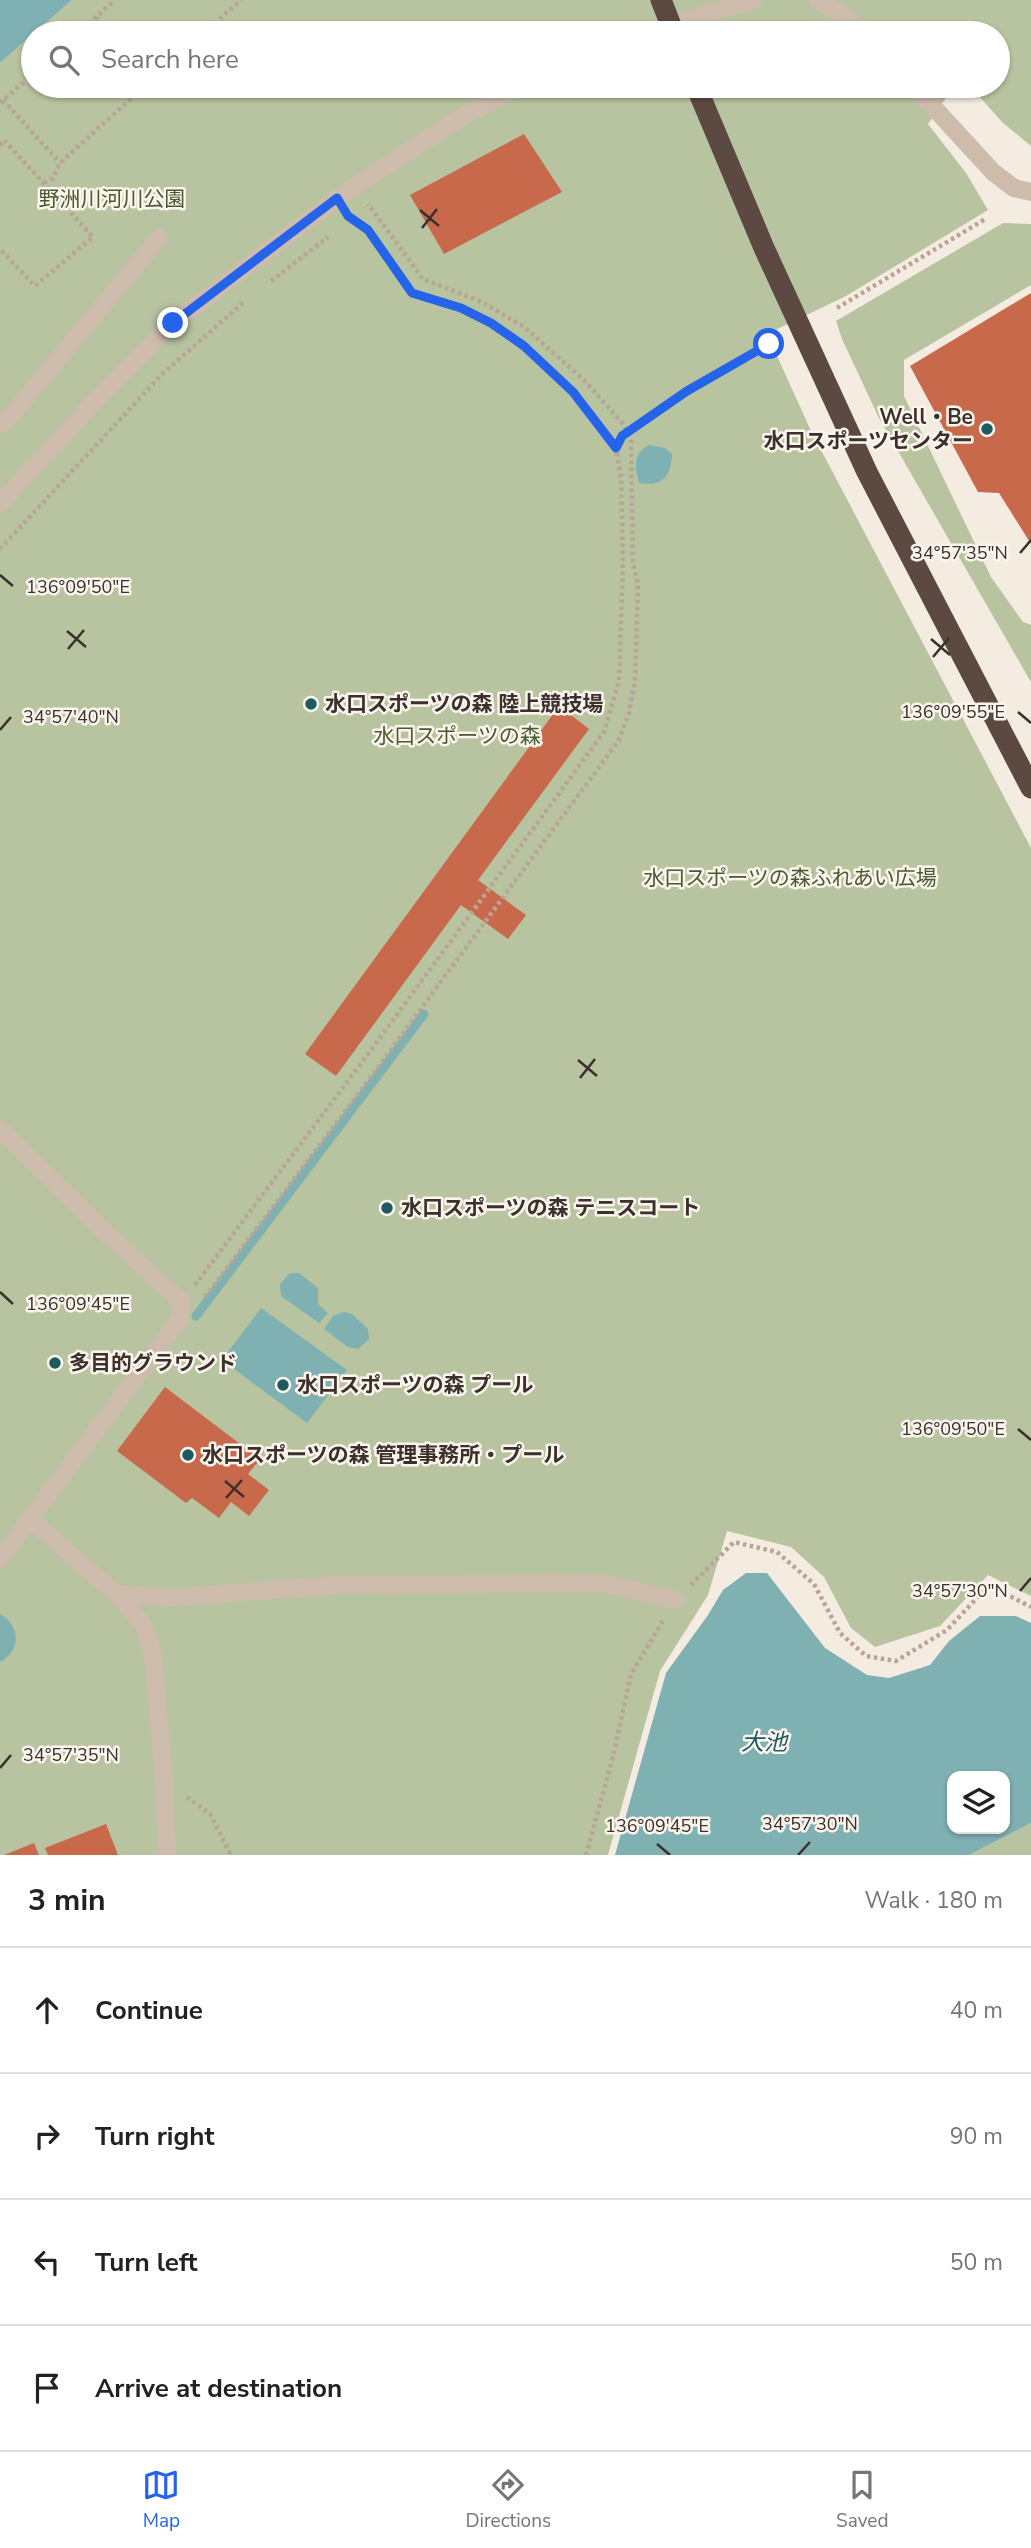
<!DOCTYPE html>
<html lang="en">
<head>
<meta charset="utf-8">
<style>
	body { margin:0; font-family:"Nunito Sans","Noto Sans JP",sans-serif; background:#f6f6f6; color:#222 }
	.controls { position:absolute; right:21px; bottom:21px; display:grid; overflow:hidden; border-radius:14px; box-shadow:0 2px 5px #0004 }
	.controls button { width:63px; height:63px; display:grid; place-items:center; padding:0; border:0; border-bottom:2px solid #e0e0e0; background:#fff; color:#222; font:35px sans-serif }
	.stop { position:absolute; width:21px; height:21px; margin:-16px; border:5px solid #2563eb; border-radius:50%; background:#fff }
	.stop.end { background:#2563eb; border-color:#fff; box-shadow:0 2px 7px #0008 }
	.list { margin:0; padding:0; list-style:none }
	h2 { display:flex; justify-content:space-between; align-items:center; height:91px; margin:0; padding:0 28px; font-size:30px }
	h2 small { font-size:23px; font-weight:400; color:#767676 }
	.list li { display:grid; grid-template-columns:46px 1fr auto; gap:21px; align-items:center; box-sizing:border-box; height:126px; padding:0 28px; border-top:2px solid #e0e0e0 }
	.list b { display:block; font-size:26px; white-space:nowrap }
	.list em { font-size:23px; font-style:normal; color:#767676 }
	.icon { flex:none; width:38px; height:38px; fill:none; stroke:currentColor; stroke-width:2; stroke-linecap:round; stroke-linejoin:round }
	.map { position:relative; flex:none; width:1031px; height:1855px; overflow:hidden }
	.search { position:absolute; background:#fff; box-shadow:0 2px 5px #0004; left:21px; right:21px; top:21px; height:77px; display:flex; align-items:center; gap:18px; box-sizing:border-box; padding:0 24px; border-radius:38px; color:#767676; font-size:26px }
	.sheet { height:595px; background:#fff }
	nav { display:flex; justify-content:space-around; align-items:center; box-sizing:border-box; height:98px; border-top:2px solid #e0e0e0; background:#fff; font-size:19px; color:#767676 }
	nav a { display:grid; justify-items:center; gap:4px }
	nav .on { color:#2563eb }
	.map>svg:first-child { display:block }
	.green { fill:#b8c4a0 }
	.water { fill:#7fb0b2; fill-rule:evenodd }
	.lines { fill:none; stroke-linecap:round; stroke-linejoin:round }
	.stream { stroke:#7fb0b2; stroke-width:9 }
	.building { fill:#c8694b }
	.path { stroke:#b9a596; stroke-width:4.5; stroke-dasharray:3.5 3.5; stroke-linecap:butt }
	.minor { stroke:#cdbbac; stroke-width:18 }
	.highway { stroke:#5c4a42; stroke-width:21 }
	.route { stroke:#2563eb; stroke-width:9 }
	.ticks { fill:none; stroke:#3b302b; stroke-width:2.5 }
	.poi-dot { fill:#1f5a5e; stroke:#fbf5ee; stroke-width:2.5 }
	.labels { text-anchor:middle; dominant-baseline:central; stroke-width:5; stroke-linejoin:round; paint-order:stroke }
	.park-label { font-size:21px; fill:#4a5a2e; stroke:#fbf5ee }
	.poi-label { font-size:21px; font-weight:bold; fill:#3b302b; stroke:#fbf5ee; text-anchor:start }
	.water-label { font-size:23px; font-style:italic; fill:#1f5a5e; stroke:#fbf5ee }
	.ticks-label { font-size:18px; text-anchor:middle; fill:#3b302b; stroke:#fbf5ee; stroke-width:5; stroke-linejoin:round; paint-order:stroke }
</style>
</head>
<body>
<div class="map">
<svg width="1031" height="1855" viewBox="0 0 1031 1855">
	<rect width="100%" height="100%" fill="#f4ebe1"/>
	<g class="green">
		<path d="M72 0H1031V146L1002 122 970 86H998V33H34Z"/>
		<path d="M33 34V86H954L928 124 966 173 988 210 846 296 767 334 812 433 1031 848V1596L988 1575 940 1626 875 1647 851 1628 824 1577 791 1547 727 1531 708 1595 660 1671 608 1855H0V63Z"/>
		<path d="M1003 223 1031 224V285L904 360V396L991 577 1023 622 1031 625V682L879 418 842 339 836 321Z"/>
		<path d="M1031 1823V1855H969Z"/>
	</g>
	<g class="water">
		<path d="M0 0H72L0 63Z"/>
		<path d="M649 445 665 448 672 454C671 477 662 487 639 483 635 467 632 454 649 445Z"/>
		<path d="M290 1273H299L318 1288V1304L328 1313 319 1323 281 1296 280 1284Z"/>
		<path d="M261 1308 347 1370 307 1423 222 1360Z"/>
		<path d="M344 1312 352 1314 368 1329 369 1339 358 1349 348 1347 324 1329 333 1316Z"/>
		<path d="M746 1573H767L825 1648 867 1675 889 1678 930 1665 949 1641 980 1616H1016L1031 1623V1823L969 1855H615L666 1673 708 1615 723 1590ZM952 1776H1005V1829H952Z"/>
		<path d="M0 1614C21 1626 21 1651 0 1662Z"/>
	</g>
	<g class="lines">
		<path class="stream" d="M196 1316 424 1014"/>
	</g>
	<g class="building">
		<path d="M524 134 562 192 444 254 410 195Z"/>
		<path d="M1031 293V544L999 493 978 492 910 366Z"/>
		<path d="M559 706 589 729 478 880 526 915 508 939 461 905 336 1076 305 1054Z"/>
		<path d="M165 1387 260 1459 248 1474 269 1490 249 1516 231 1502 219 1518 192 1498 186 1503 117 1451Z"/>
		<path d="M106 1824 118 1855H48L45 1848Z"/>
		<path d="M34 1843 39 1855H4Z"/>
	</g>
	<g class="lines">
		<g class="path">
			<path d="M96 17 111 33"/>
			<path d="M78 33 115 0"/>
			<path d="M204 33 241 0"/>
			<path d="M3 100 60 163"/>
			<path d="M0 103 33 74"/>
			<path d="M0 145 4 140 93 237 35 286 0 249"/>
			<path d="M44 183 53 178 60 163 145 86"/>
			<path d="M349 216 368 230 412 294 461 308 491 323 524 346 573 392 616 448"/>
			<path d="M271 281 328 237"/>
			<path d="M837 308 987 218"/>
			<path d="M0 549 162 374 245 301"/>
			<path d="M195 1285 371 1050 604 732 619 681 623 561 621 477 616 448 622 436 687 391 769 344"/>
			<path d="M205 1297 367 1082 619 740 629 713 635 680 638 585 633 563 631 439 623 424 584 380 524 327 482 302 423 279 368 204"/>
			<path d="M691 1585 734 1542 777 1552 814 1584 840 1633 866 1656 896 1661 947 1630 989 1585 1031 1607"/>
			<path d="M187 1797 210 1814 231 1855"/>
			<path d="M586 1855 613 1757 631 1674 664 1619"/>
		</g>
		<g class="minor">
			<path d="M818 0 846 17 865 33"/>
			<path d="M644 33 753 0"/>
			<path d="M914 86 993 172 1014 188 1031 192"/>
			<path d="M0 425 15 411 159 238"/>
			<path d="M0 504 90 406 173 323 337 198 463 116 520 86"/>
			<path d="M0 1129 108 1235 182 1302 180 1319 0 1559"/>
			<path d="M30 1519 116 1594 143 1624 153 1653 164 1780 167 1855"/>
			<path d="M116 1594 166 1598 339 1585 601 1583 676 1600"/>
		</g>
		<g class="highway">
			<path d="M661 0 674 33"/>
			<path d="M696 86 764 248 867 472 1031 788"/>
		</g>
	</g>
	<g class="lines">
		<path class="route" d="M173 323 337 198 348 216 368 230 412 293 461 308 491 323 524 346 573 392 616 448 622 436 687 391 769 344"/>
	</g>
	<path class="ticks" d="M420 210 439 226M422 228 437 209M1020 553 1031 540M0 575 13 586M67 631 86 647M931 639 950 655M68 649 84 630M933 657 949 638M1018 712 1031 723M0 730 11 717M578 1060 597 1076M580 1078 595 1059M0 1292 13 1304M1018 1429 1031 1440M225 1481 244 1497M226 1498 242 1480M1020 1591 1031 1578M0 1768 11 1755M657 1844 670 1855M798 1855 810 1842"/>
	<g class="poi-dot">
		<circle cx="987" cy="429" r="7"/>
		<circle cx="311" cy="704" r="7"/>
		<circle cx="387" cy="1208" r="7"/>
		<circle cx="55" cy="1363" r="7"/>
		<circle cx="283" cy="1385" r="7"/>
		<circle cx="188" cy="1455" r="7"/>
	</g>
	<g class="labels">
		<g class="park-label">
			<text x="112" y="199">野洲川河川公園</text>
			<text x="457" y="736">水口スポーツの森</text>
			<text x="790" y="878">水口スポーツの森ふれあい広場</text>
		</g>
		<g class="poi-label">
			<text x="973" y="417" text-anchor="end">Well・Be<tspan x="973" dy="24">水口スポーツセンター</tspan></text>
			<text x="325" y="704">水口スポーツの森 陸上競技場</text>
			<text x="401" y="1208">水口スポーツの森 テニスコート</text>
			<text x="69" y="1363">多目的グラウンド</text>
			<text x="297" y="1385">水口スポーツの森 プール</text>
			<text x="202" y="1455">水口スポーツの森 管理事務所・プール</text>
		</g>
		<g class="water-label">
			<text x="764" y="1742">大池</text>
		</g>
	</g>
	<g class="ticks-label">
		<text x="960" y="559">34°57'35"N</text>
		<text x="78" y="593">136°09'50"E</text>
		<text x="953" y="718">136°09'55"E</text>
		<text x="71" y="723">34°57'40"N</text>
		<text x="78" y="1310">136°09'45"E</text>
		<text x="953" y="1435">136°09'50"E</text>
		<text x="960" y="1597">34°57'30"N</text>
		<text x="71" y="1761">34°57'35"N</text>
		<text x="810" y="1830">34°57'30"N</text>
		<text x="657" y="1832">136°09'45"E</text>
	</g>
</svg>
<div class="controls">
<button><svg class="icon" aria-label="layers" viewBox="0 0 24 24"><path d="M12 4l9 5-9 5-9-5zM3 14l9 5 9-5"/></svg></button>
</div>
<div class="stop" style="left:769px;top:344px"></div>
<div class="stop end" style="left:173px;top:323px"></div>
<div class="search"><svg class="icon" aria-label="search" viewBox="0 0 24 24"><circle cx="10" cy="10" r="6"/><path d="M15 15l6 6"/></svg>Search here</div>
</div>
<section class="sheet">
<h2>3 min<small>Walk · 180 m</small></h2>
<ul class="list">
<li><svg class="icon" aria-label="ahead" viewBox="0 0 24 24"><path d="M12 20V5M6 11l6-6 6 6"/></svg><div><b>Continue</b></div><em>40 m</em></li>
<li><svg class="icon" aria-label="right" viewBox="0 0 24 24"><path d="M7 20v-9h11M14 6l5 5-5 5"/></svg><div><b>Turn right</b></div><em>90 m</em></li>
<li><svg class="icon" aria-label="left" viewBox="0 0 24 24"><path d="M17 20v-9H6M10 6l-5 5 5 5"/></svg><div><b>Turn left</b></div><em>50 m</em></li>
<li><svg class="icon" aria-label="arrive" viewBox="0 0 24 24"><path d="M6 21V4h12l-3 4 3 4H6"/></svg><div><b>Arrive at destination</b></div></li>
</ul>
</section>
<nav>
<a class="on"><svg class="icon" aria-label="map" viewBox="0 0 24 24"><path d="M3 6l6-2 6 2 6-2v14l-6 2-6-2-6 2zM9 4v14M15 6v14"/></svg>Map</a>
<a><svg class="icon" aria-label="directions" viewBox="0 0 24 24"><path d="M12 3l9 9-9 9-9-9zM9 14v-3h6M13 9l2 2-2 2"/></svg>Directions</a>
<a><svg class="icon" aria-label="saved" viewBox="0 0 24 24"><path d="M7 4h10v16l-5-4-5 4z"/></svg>Saved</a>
</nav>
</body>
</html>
